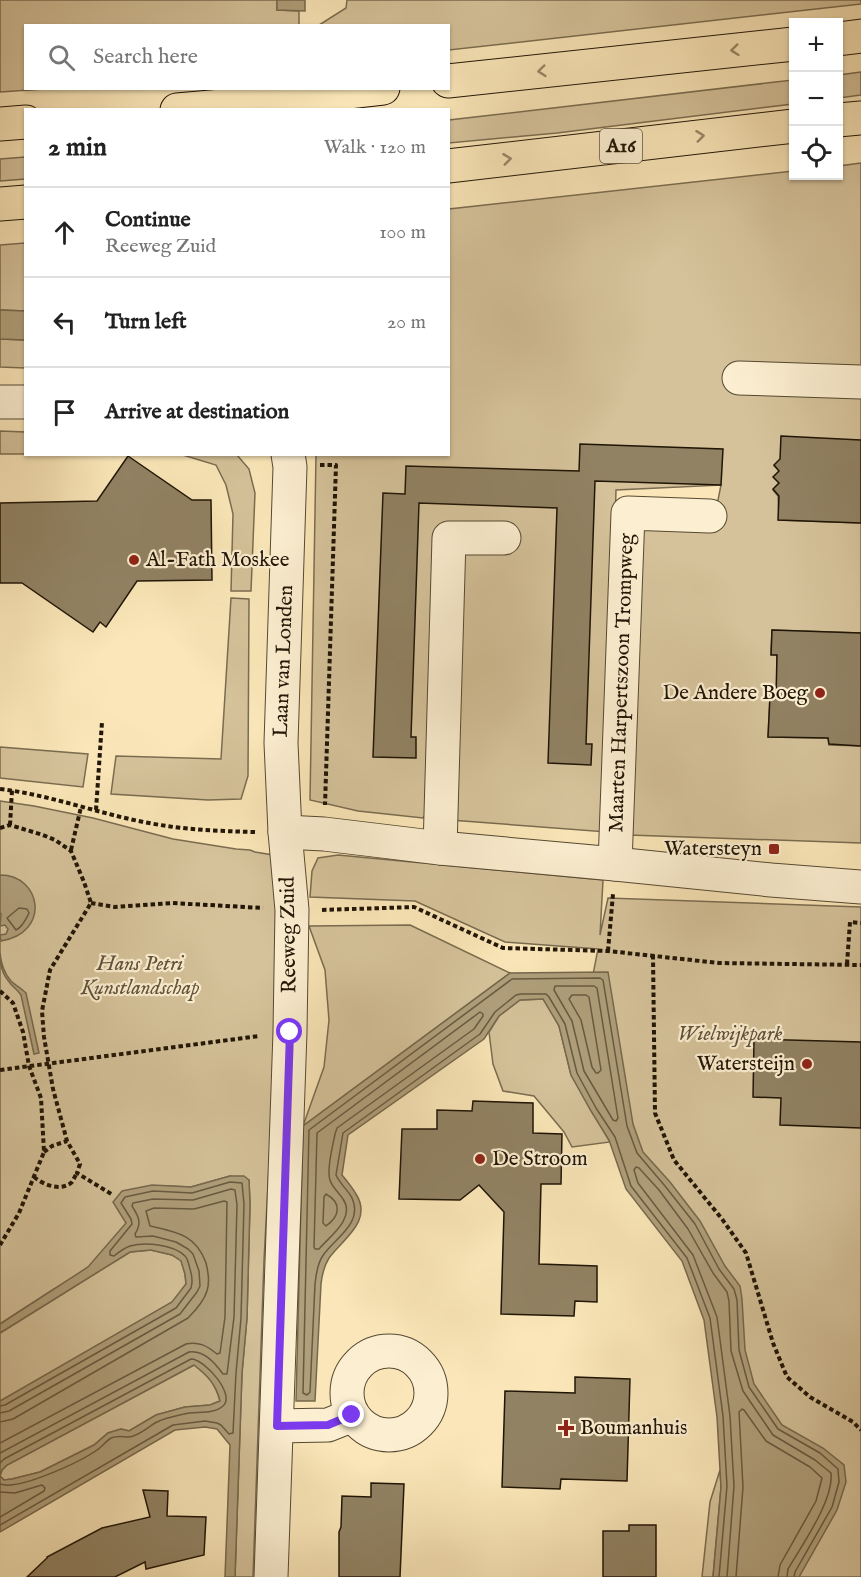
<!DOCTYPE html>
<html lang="en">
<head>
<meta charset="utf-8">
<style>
	body { margin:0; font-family:"IM FELL English",serif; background:#f2f2f2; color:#222 }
	.controls { position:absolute; right:18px; top:18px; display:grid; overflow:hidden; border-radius:0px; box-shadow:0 2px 4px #0004 }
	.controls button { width:54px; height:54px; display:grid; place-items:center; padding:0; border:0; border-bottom:2px solid #e0e0e0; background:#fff; color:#222; font:30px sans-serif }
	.stop { position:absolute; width:18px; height:18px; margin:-14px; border:4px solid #7c3aed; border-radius:50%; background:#fff }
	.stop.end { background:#7c3aed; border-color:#fff; box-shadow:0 2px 6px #0008 }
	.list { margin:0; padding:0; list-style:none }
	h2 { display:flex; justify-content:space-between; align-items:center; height:78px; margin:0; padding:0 24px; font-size:26px }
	h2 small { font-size:20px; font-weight:400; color:#767676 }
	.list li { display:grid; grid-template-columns:39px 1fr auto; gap:18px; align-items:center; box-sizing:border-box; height:90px; padding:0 24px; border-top:2px solid #e0e0e0 }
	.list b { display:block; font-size:22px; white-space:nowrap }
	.list p { margin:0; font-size:20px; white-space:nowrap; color:#767676 }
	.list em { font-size:20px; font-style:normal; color:#767676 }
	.icon { flex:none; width:33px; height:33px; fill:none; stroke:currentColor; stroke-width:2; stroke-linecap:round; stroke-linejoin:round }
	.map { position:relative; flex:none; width:861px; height:1577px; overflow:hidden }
	.search { position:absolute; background:#fff; box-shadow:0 2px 4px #0004; left:24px; top:24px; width:426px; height:66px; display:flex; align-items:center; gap:15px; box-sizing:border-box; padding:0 21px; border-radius:0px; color:#767676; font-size:22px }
	.panel { position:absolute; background:#fff; box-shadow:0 2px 4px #0004; left:24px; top:108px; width:426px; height:348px; border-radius:0px }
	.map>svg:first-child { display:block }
	.green { fill:#d5c29a; stroke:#7a6c50; stroke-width:1.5 }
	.water { fill:#b09f7b; stroke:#76684c; stroke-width:1.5 }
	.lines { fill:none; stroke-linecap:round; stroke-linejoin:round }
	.shore { stroke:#685a40; stroke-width:1.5 }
	.building { fill:#918263; stroke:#201506; stroke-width:1.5 }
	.minor-casing { stroke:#564932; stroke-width:35 }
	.highway-casing { stroke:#201506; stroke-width:35 }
	.path { stroke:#201506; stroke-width:4; stroke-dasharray:4.5 3; stroke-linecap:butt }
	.minor { stroke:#fcefd1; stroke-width:33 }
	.highway { stroke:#fae6b8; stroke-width:33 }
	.oneway { stroke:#988868 }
	.route { stroke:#7c3aed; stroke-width:8 }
	.poi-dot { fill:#8f2418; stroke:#fcefd1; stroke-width:2 }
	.labels { text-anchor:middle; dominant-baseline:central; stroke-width:4.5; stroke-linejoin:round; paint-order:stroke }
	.shield { fill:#fcefd1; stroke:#625643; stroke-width:1.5 }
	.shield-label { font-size:20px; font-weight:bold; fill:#201506 }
	.poi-label { font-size:21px; fill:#201506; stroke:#fcefd1; text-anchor:start }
	.street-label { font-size:21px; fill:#201506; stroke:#fcefd1 }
	.park-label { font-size:21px; font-style:italic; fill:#5f523a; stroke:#fcefd1 }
</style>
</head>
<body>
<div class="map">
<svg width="861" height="1577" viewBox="0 0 861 1577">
	<rect width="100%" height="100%" fill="#fae6b8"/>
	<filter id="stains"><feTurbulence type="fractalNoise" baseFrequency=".00333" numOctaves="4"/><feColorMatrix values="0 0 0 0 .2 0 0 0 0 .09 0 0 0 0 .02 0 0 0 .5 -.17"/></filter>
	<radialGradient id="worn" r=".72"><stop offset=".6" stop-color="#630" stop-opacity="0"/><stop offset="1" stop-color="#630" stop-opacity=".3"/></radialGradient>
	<g class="green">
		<path d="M0 0H277V10L299 11V25L26 26V88L44 89 0 92Z"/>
		<path d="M347 0H861V4L449 50 448 26 319 25 346 8Z"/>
		<path d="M861 72V95L839 98V75Z"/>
		<path d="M793 80V104L557 133 449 143V120Z"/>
		<path d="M25 157V179L0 181V159Z"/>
		<path d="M861 163V441L780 460 774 466 780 471 779 483 773 490 778 496 779 520 861 523V633L772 630 771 654 777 655V696L770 697 768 737 828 738 829 745 861 746V843L629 835 638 518 714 520 721 485 616 490 607 832 450 820 432 806 423 818 358 811 310 800 316 455 448 454 449 209 793 171 794 176H838L839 166Z"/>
		<path d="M25 243V311L0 310V245Z"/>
		<path d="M0 339 25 340V368L0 367Z"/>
		<path d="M0 431 25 432V454H0Z"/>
		<path d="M89 455H237L249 469 255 493 251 591H231L233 514 226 485 216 465 183 455Z"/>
		<path d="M231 598 249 599 248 776 241 799 208 800 111 794 116 756 221 759Z"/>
		<path d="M0 747 88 754 83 787 0 778Z"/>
		<path d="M0 801 34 806 93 818 173 839 236 849 250 850 255 852 279 856 283 903 264 1260 253 1577H235L242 1373 247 1318 250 1204 249 1180 230 1176 191 1187 167 1186 87 1273 54 1289 0 1324Z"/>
		<path d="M338 855 603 880 600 935 608 898 861 907V1577H725L754 1393 583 1026 598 949 505 942 415 901 310 897 312 871 318 858Z"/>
		<path d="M410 925 510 973 303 1126 324 1067 329 1020 325 970 309 926Z"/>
		<path d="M544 999 559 1026 571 1075 610 1142 572 1147 564 1132 534 1096 503 1091 493 1064 489 1032 499 1016 520 1000Z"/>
		<path d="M151 1250 172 1255 181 1260 185 1274 186 1284 173 1302 0 1401V1333L130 1252Z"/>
		<path d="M194 1365C208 1376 215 1383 220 1401L210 1405 185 1407 156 1415 129 1431 121 1429 108 1433 94 1445 40 1472 12 1479 4 1480 0 1476 2 1470 7 1465Z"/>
		<path d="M720 1470 721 1487 713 1577H702L710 1502Z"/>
	</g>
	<g class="water">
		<path d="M277 0H305V11L277 10Z"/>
		<path d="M0 310 25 311V340L0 339Z"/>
		<path d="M0 875C42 875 51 933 1 941L0 935 6 934 8 929 5 925 0 926 1 914 0 912Z"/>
		<path d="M0 953C1 963 4 973 11 981 15 985 21 988 26 993L39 1053 34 1054 21 995C17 989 13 987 10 983 2 974 0 965 0 953Z"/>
		<path d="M608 972 633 1124 643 1152 670 1182 700 1221 725 1266 740 1286 742 1299 745 1350 754 1384 782 1425 823 1448 844 1465 846 1482 837 1510 799 1577H713L721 1487 717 1417 704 1320 682 1261 626 1189 609 1140 591 1111 571 1075 559 1026 543 999 520 1000 499 1016 484 1039 348 1135 342 1175C347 1181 352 1187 356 1194 373 1221 343 1239 329 1258 324 1266 322 1275 321 1284L315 1401H296L303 1126 510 973Z"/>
		<path d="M230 1176H244L249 1180 250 1204 247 1318 242 1373 235 1577H225L230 1445 217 1429 205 1427 175 1430 0 1532V1476L4 1480 12 1479 40 1472 94 1445 108 1433 121 1429 129 1431 156 1415 185 1407 210 1405 220 1401C216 1384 207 1375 194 1365L7 1465 2 1470 0 1476V1401L172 1302 186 1284 185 1274 181 1261 172 1255 151 1250 130 1252 0 1333V1324L88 1267 126 1223 113 1202 122 1191 152 1185 191 1187Z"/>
	</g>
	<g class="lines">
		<g class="shore">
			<path d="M19 908 27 909 29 913C26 919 23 927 16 930L7 918Z"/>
			<path d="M555 986H594L597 988 618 1118 616 1121 613 1120 584 1071 572 1021 554 990Z"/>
			<path d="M572 995H586L589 997 601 1070 598 1073H596L592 1067 581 1020 569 999Z"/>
			<path d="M480 1012 483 1014V1016L474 1029 337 1128 335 1134C333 1145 326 1170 330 1180 332 1187 339 1193 343 1199 356 1218 330 1236 319 1249H315L314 1247 317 1133Z"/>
			<path d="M326 1194C342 1203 340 1216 326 1226L323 1223 324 1197Z"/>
			<path d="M0 1406 5 1405 176 1308 191 1288C193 1281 192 1275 190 1269 189 1265 188 1259 185 1256 173 1244 145 1242 130 1246 124 1248 119 1252 114 1256L110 1255V1251L132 1224 131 1219 121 1203 125 1197 153 1191 192 1193 230 1182 242 1183 244 1204 241 1318 236 1373 233 1433 229 1434 221 1425 217 1423 205 1421 173 1425 0 1525"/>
			<path d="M0 1413 9 1411 180 1314 197 1292 200 1286 199 1271 193 1254 188 1249 176 1242 153 1236 136 1237 135 1234C142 1223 139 1217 132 1206L133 1203 153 1199 193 1200 231 1189 235 1190 237 1205 234 1317 227 1374H223C215 1363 204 1350 189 1352L0 1453"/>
			<path d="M0 1422 13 1419 188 1318C195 1311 204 1301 207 1291 210 1282 208 1271 206 1263 196 1235 177 1232 150 1226L146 1211 154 1208 194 1209 224 1201 227 1202 225 1317 220 1353 217 1354C207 1346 199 1341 186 1344L0 1443"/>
			<path d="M0 1463 4 1459 191 1359C205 1359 236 1395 223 1406 213 1415 196 1411 184 1414 175 1416 165 1418 157 1422 149 1426 139 1436 129 1437 123 1437 118 1435 111 1438 106 1441 102 1447 97 1450 80 1462 18 1491 0 1484"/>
			<path d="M0 1492 15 1493 42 1485 45 1488 44 1491 0 1517"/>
			<path d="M719 1577 727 1486 723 1416 710 1318 687 1258 631 1186 615 1137 596 1108 577 1073 565 1024 549 997 546 994H521L516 995 495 1012 480 1034 343 1133 336 1175C340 1184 348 1190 352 1198 364 1224 333 1239 322 1257 317 1265 316 1275 315 1284L310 1392 307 1395 303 1393 309 1130 512 979 600 978 603 980 627 1126 637 1153 665 1186 695 1224 719 1269 734 1289 737 1300 739 1350 749 1387 778 1429 820 1453 838 1469 839 1482 832 1507 795 1572 794 1577"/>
			<path d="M727 1577 734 1486 730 1416 717 1317 693 1255 638 1183 634 1170 636 1167 639 1168 659 1190 688 1229 713 1273 727 1292 729 1301 731 1351 743 1391 773 1435 815 1460 831 1473C834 1500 802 1545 788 1569L787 1577"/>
			<path d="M736 1577 743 1487 739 1412 742 1409 744 1410 766 1441 810 1467 822 1478 816 1501 780 1565 778 1577"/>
		</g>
	</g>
	<g class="building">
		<path d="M781 436 861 440V523L778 520 779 496 773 489 779 483 773 477 779 471 774 465 780 459Z"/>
		<path d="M580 444 723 449 721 485 595 481 586 744H592L591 765 548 763 557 508 419 503 411 737H416V758L373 757 383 493 405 494 406 466 579 471Z"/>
		<path d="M128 456 192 500H211L212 580 137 581 106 627 100 622 93 632 22 583H0V503L97 501Z"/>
		<path d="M772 630 861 633V746L829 744 828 738 768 737 770 696H776L777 655H771Z"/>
		<path d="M754 1039 861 1042V1128L780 1125 781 1098 753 1097Z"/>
		<path d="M473 1101 533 1103V1133L562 1134 561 1184H541L539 1264 597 1266V1302L575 1301 574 1316 501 1314 504 1212 479 1185 460 1200 399 1199 402 1129H437V1110L472 1111Z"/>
		<path d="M575 1377 630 1379 627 1481 561 1479 560 1489 502 1487 505 1391 575 1393Z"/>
		<path d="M371 1483 404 1484 400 1577H339V1532L341 1527 342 1496 371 1497Z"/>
		<path d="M143 1490 168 1491 167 1516 206 1517 204 1555 146 1569 145 1562 115 1577H27L47 1558V1557L102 1528 150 1517Z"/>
		<path d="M629 1525H656V1577H603V1531H629Z"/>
	</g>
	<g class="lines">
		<g class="minor-casing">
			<g id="minor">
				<path d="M739 378 861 382"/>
				<path d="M0 402H26"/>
				<path d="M285 832 324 834 440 848 615 864 771 880 861 887"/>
				<path d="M440 848 449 538H504"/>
				<path d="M615 864 628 513 710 516"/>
				<circle cx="389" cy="1393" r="42"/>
				<path d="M277 1426 328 1425 353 1415"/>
				<path d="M271 1577 290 1032 292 910 285 832 281 743 290 467 288 454"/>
			</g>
		</g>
		<g class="highway-casing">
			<g id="highway">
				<path d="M838 39 861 36"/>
				<path d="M448 81 794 44"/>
				<path d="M177 110 234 105 383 88"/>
				<path d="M838 120 861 118"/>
				<path d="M0 124 26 122"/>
				<path d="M448 166 794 126"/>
				<path d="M0 204 26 202"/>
			</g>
		</g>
		<g class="path">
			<path d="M320 465H336L325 805"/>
			<path d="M0 789C51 795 99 814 149 823 185 830 218 831 255 832"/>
			<path d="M96 810 102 722"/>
			<path d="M10 825 12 790"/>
			<path d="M0 828 10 825 43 835 55 840 71 851 84 882 91 903 50 970 42 1011 44 1037 53 1089 67 1141 80 1164 77 1173 113 1195"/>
			<path d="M71 850 81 807"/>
			<path d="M91 903 115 907 172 903 263 908"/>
			<path d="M322 910 414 907 503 948 608 951 719 963 861 965"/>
			<path d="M608 951 613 894"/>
			<path d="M653 955 655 1113 674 1160 722 1219 746 1253 773 1343 787 1377 810 1397 853 1422 861 1430"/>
			<path d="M847 964 850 922 861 923"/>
			<path d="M0 991 13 1003 23 1032 29 1066 41 1098 44 1152 19 1213 0 1245"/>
			<path d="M0 1070 259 1036"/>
			<path d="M44 1152 52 1146 67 1141"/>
			<path d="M34 1177C44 1185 61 1192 72 1182 74 1179 75 1176 77 1173"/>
		</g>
		<use href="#minor" class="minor"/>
		<use href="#highway" class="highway"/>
	</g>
	<defs><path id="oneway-chevron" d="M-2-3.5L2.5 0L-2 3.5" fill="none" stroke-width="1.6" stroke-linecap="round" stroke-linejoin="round" transform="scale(1.5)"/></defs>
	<g class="oneway">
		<use href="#oneway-chevron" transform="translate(735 50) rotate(174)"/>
		<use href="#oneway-chevron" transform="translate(542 71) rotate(174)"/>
		<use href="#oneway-chevron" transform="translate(700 136) rotate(-7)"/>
		<use href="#oneway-chevron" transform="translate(507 159) rotate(-7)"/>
	</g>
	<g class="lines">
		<path class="route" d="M290 1032 277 1426 328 1425 352 1415"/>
	</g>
	<g class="poi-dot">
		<circle cx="134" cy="560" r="6"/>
		<circle cx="820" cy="693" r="6"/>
		<rect x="768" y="843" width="12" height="12" rx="3"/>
		<circle cx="807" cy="1064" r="6"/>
		<circle cx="480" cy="1159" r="6"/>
		<path d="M563 1419h6v6h6v6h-6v6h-6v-6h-6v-6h6z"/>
	</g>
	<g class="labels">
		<rect class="shield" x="600" y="129" width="42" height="34" rx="4.5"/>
		<g class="shield-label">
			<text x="621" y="146">A16</text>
		</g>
		<g class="poi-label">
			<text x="146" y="560">Al-Fath Moskee</text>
			<text x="808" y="693" text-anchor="end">De Andere Boeg</text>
			<text x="762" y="849" text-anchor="end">Watersteyn</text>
			<text x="795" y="1064" text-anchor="end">Watersteijn</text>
			<text x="492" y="1159">De Stroom</text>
			<text x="580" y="1428">Boumanhuis</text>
		</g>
		<g class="street-label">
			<text transform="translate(284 661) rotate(-88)">Laan van Londen</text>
			<text transform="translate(622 683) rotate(-88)">Maarten Harpertszoon Trompweg</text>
			<text transform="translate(289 935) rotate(-91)">Reeweg Zuid</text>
		</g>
		<g class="park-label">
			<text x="140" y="964">Hans Petri<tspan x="140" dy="24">Kunstlandschap</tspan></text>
			<text x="730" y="1034">Wielwijkpark</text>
		</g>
	</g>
	<rect width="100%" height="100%" filter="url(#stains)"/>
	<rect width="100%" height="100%" fill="url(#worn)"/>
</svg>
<div class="controls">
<button>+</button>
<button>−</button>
<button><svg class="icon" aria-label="locate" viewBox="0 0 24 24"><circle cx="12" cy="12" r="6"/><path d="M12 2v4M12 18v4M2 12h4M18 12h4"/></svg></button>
</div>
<div class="stop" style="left:290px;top:1032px"></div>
<div class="stop end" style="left:352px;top:1415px"></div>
<div class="search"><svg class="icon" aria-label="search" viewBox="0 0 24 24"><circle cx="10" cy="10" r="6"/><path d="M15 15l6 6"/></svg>Search here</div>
<section class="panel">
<h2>2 min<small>Walk · 120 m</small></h2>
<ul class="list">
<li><svg class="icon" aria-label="ahead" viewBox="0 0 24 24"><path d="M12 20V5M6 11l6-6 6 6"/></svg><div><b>Continue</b><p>Reeweg Zuid</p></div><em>100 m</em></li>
<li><svg class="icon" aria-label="left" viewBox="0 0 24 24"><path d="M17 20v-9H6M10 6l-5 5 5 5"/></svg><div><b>Turn left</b></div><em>20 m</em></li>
<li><svg class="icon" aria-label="arrive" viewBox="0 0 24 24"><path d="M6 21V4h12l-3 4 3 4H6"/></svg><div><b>Arrive at destination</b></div></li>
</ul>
</section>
</div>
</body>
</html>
